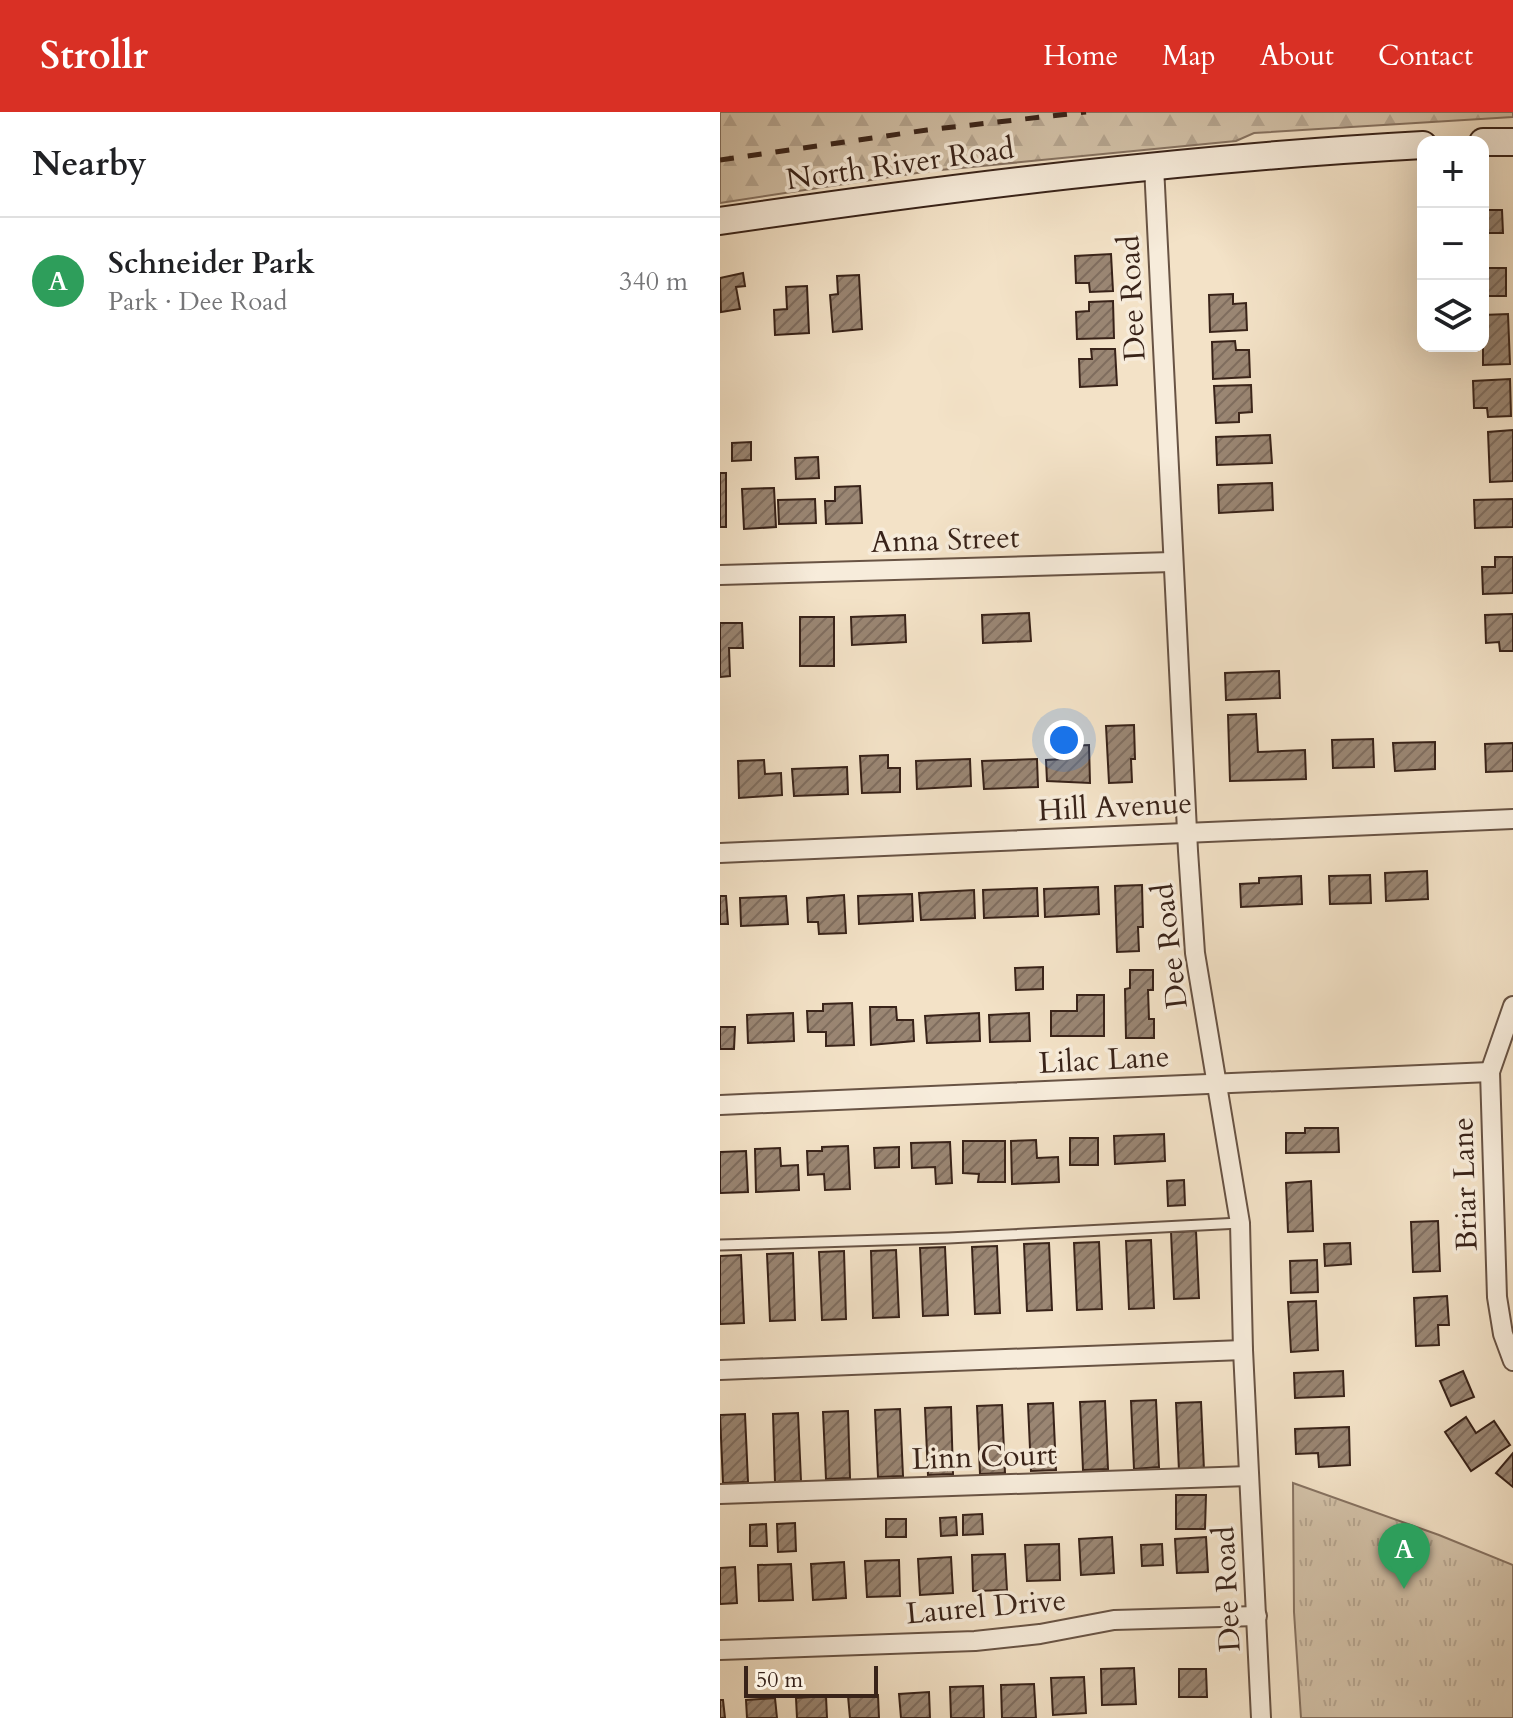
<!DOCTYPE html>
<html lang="en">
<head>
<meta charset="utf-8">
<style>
	body { margin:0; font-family:Cardo,serif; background:#f6f6f6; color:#202124 }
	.controls { position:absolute; right:24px; top:24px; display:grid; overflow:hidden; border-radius:16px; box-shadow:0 8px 32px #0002 }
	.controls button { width:72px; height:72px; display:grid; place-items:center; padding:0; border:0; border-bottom:2px solid #e0e0e0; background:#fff; color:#202124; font:40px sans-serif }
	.scale { position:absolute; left:24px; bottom:20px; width:134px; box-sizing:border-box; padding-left:8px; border:4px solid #392319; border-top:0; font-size:22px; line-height:28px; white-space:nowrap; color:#392319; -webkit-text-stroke:6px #f7ecdb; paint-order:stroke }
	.you { position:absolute; left:344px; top:628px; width:28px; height:28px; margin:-20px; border:6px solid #fff; border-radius:50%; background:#1a73e8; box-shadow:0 0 0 12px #1a73e833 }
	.badge { display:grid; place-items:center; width:52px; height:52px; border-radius:50%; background:#d93025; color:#fff; font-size:26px; font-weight:700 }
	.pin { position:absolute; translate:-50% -66px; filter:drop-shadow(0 2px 4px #0008) }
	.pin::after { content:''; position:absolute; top:42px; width:28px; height:24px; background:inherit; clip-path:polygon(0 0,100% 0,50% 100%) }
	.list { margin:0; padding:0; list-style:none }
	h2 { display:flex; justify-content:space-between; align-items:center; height:104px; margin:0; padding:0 32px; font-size:34px }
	h2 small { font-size:26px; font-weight:400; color:#757577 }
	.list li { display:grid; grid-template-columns:52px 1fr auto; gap:24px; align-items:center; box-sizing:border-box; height:128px; padding:0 32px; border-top:2px solid #e0e0e0 }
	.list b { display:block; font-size:30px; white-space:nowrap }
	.list p { margin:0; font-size:26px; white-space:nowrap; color:#757577 }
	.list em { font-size:26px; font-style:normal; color:#757577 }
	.icon { flex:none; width:44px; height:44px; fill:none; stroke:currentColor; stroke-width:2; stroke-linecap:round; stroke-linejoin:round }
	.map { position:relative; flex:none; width:793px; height:1606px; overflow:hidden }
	header { display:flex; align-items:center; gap:48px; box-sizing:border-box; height:112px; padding:0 40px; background:#d93025; color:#fff }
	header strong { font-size:38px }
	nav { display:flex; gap:44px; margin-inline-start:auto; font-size:28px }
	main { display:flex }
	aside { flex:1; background:#fff }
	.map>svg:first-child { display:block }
	.grass { fill:url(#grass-tufts); stroke:#867261; stroke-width:2 }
	.forest { fill:url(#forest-firs); stroke:#867261; stroke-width:2 }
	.building { fill:url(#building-hatch); stroke:#392319; stroke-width:2 }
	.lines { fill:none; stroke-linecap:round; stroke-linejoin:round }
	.lane-casing { stroke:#685344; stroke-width:13 }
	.street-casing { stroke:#685344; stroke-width:22 }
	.secondary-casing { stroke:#392319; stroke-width:30 }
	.lane { stroke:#f7ecdb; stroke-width:9 }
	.street { stroke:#f7ecdb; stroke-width:18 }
	.secondary { stroke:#f7ecdb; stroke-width:26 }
	.rail { stroke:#392319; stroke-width:5; stroke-dasharray:14 14; stroke-linecap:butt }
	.labels { text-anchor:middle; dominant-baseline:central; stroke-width:7; stroke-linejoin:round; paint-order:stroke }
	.street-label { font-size:30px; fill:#392319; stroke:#f7ecdb }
</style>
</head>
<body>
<header>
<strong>Strollr</strong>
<nav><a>Home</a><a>Map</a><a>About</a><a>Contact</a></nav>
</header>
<main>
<aside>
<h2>Nearby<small></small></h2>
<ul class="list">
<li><span class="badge" style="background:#2e9e5b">A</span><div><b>Schneider Park</b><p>Park · Dee Road</p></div><em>340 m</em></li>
</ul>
</aside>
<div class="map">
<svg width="793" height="1606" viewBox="0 0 793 1606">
	<defs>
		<pattern id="grass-tufts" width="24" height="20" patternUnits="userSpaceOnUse" patternTransform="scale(2)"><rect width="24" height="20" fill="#d3c2a9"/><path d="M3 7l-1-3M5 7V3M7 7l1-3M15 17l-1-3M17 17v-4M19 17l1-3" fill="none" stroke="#b6a691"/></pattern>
		<pattern id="forest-firs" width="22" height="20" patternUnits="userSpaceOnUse" patternTransform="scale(2)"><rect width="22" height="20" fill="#d3c2a9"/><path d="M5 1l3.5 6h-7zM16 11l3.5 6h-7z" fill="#b6a691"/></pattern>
		<pattern id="building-hatch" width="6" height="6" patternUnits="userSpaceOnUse" patternTransform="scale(2)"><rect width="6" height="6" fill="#9a8673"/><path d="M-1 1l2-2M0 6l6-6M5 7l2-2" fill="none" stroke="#7f6d5e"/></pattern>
	</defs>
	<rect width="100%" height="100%" fill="#f3e2c7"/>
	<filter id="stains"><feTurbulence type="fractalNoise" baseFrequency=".0025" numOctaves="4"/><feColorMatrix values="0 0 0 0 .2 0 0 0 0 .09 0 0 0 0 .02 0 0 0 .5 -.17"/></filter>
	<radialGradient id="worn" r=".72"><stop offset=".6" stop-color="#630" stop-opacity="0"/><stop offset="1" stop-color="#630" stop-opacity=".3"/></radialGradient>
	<path class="grass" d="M573 1371 719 1423 793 1453V1606H581L574 1500Z"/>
	<path class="forest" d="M0 0H793V5L534 21 516 29 210 59 0 91Z"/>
	<g class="building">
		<path d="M765 93V98H782L783 121H763Z"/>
		<path d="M391 142 393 179 370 180 369 171H356L355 144Z"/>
		<rect x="763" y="156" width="23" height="28"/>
		<path d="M23 161 25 174 16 175 20 197 1 200 0 166Z"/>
		<path d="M139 163 142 217 113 220 110 183 118 182 117 164Z"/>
		<path d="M87 174 89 221 55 223 54 198 67 197 66 175Z"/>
		<path d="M513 182V192L526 191 527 218 490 220 489 183Z"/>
		<path d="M393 189 394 226 357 227 356 200 369 199V190Z"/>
		<path d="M788 202 790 252 763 253V203Z"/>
		<path d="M515 229 516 238H529L530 265 493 267 492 230Z"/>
		<path d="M371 237H395L397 273 360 275 359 247H372Z"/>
		<path d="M790 267 791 304 768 305 767 296H754L753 269Z"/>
		<path d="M531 273 532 300 519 301V310L496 311 494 274Z"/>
		<path d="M793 318V369L770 370 768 320Z"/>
		<path d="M550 323 552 351 497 353 496 325Z"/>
		<path d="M31 330V348L12 349V331Z"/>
		<path d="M98 345 99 366 76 367 75 346Z"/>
		<rect x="0" y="361" width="6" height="54"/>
		<path d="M552 371 553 398 499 401 498 373Z"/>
		<path d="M140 374 142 411 106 412 105 389H115V375Z"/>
		<path d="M54 376 56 415 24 417 22 377Z"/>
		<path d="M95 387 96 411 59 412 58 388Z"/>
		<path d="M793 387V415L755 416 754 388Z"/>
		<path d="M775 445H793V481L763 482 762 455H775Z"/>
		<path d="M309 501 311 529 263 531 262 503Z"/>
		<path d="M793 502V539H780L779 530 766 531 765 503Z"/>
		<path d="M185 503 186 530 132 533 131 505Z"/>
		<rect x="80" y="505" width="34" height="49"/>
		<path d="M0 511H22L23 536H9L10 564 0 565Z"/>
		<path d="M559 559 560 586 506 588 505 561Z"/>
		<path d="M536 602 538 640 585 638 586 667 510 669 508 603Z"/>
		<path d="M414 613 415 647H411L412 670 389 671 386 614Z"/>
		<path d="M653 627 654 655 613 656 612 628Z"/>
		<path d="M715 630V657L675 659 673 631Z"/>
		<path d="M793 631V659L766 660 765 632Z"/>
		<path d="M369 633 370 671 327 669 326 648 343 647 342 634Z"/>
		<path d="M168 643V656H180V680L142 681 140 644Z"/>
		<path d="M250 647 251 674 197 677 196 649Z"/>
		<path d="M317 647 318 675 264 677 262 649Z"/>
		<path d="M44 648 45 662 61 661 62 683 19 686 18 649Z"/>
		<path d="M127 655 128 682 74 684 72 657Z"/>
		<path d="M707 759 708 787 666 789 665 761Z"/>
		<path d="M650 763 651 791 610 792 609 764Z"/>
		<path d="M581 764 582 792 521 795 520 772 539 771V766Z"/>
		<path d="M422 773 423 815H418L419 839 397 840 395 774Z"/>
		<path d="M378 775 379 802 325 805 324 777Z"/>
		<path d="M317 776 318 804 264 806 263 778Z"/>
		<path d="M254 778 255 806 201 808 199 781Z"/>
		<path d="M192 782 193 809 139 812 138 784Z"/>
		<path d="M124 783 126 821 99 822 98 810H88L87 786Z"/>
		<path d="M0 784H6L8 812H0Z"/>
		<path d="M66 784 68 812 21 814 20 786Z"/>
		<path d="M323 855V877L296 878 295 856Z"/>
		<path d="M410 858H433V878H428L429 907H434V926H406L405 877 410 876Z"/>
		<path d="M357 883H384V924H331V899H357Z"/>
		<path d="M132 891 134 933 106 934V920H88L87 899H103V892Z"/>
		<path d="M150 895H176L177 908H193L194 929 151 933Z"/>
		<path d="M73 901 74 929 28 931 27 903Z"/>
		<path d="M259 901 260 929 207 931 205 904Z"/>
		<path d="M309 901 310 929 270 930 269 903Z"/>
		<path d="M0 915H15L14 937H0Z"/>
		<path d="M585 1016H618L619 1040 566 1041V1021H585Z"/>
		<path d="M444 1022 445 1049 395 1052 394 1024Z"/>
		<rect x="350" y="1026" width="28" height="27"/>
		<path d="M316 1028 317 1046 338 1045 339 1070 292 1072 291 1029Z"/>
		<path d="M243 1029H285V1070H258L259 1062 243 1061Z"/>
		<path d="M230 1030 232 1071 216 1072 215 1055 192 1056 191 1031Z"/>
		<path d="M128 1034 130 1077 105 1078 104 1062 88 1063 87 1039H102V1035Z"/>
		<path d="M179 1035V1055L155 1056 154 1036Z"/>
		<path d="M60 1036 61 1054 78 1053 79 1078 36 1080 35 1037Z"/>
		<path d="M26 1039 28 1080 0 1081V1040Z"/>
		<path d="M464 1068 465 1093 448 1094 447 1069Z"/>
		<path d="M591 1069 593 1119 568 1120 566 1071Z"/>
		<path d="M718 1109 720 1159 693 1160 691 1110Z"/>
		<path d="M476 1119 479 1186 454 1187 451 1120Z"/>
		<path d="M431 1128 434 1196 409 1197 406 1129Z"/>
		<path d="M379 1130 382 1197 357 1198 354 1131Z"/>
		<path d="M329 1131 332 1198 307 1199 304 1132Z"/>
		<path d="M630 1131 631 1152 605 1154 604 1132Z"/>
		<path d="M277 1134 280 1201 255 1202 252 1135Z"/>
		<path d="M225 1135 228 1203 203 1204 200 1136Z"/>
		<path d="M176 1138 179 1205 153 1206 151 1139Z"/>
		<path d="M124 1139 126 1207 102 1208 99 1140Z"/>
		<path d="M73 1141 75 1208 50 1209 47 1142Z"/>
		<path d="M21 1143 24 1211 0 1212V1144Z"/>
		<path d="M597 1148 598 1180 571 1181 570 1149Z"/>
		<path d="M727 1184 729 1213H718L719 1233 696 1234 694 1186Z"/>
		<path d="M596 1189 598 1238 571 1240 568 1190Z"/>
		<path d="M623 1259 624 1284 575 1286 574 1261Z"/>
		<path d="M743 1259 754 1285 731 1294 720 1269Z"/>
		<path d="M436 1288 439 1355 414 1357 411 1289Z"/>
		<path d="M385 1289 388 1357 363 1358 360 1290Z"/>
		<path d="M481 1290 484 1358 459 1359 456 1291Z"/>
		<path d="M333 1291 336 1358 311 1359 308 1292Z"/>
		<path d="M282 1293 285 1361 260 1362 257 1294Z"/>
		<path d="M231 1295 233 1362 208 1363 205 1296Z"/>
		<path d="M180 1297 183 1364 158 1365 155 1298Z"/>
		<path d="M128 1299 130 1366 106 1367 103 1300Z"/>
		<path d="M78 1301 81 1369 55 1370 53 1302Z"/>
		<path d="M25 1302 28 1370 3 1371 0 1303Z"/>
		<path d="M746 1305 756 1321 774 1309 790 1333 751 1359 725 1320Z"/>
		<path d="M629 1315 630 1353 599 1355 598 1341 576 1342 575 1317Z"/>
		<path d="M793 1341V1375L776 1361Z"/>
		<path d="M456 1383H486L485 1417H456Z"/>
		<path d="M262 1402 263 1422 243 1423V1403Z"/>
		<path d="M236 1405 237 1423 221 1424 220 1406Z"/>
		<rect x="166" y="1407" width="20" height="18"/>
		<path d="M75 1411 76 1439 58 1440 57 1412Z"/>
		<path d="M46 1412 47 1434H30V1413Z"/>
		<path d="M392 1425 394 1461 361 1463 359 1427Z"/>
		<path d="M486 1425 488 1460 457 1461 455 1427Z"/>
		<path d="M339 1432 340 1468 307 1469 305 1433Z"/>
		<path d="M442 1432 443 1453 422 1454 421 1433Z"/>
		<path d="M285 1442 287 1478 253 1479 252 1443Z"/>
		<path d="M231 1445 233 1481 200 1483 198 1447Z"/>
		<path d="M179 1448 180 1484 147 1485 145 1449Z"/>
		<path d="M124 1450 126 1486 93 1488 91 1452Z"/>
		<path d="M71 1452 73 1488 39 1489 38 1453Z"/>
		<path d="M15 1455 17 1491 0 1492V1456Z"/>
		<path d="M414 1556 416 1592 382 1593 381 1557Z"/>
		<path d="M459 1557H486L487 1585H459Z"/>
		<path d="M364 1565 366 1601 333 1603 331 1566Z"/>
		<path d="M314 1572 316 1606H282L281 1573Z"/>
		<path d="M263 1574 264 1606H231L230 1575Z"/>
		<path d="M209 1580 210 1606H181L179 1582Z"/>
		<path d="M158 1583 159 1606H130L128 1584Z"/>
		<path d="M106 1584 107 1606H77L76 1586Z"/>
		<path d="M55 1586 57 1606H27L26 1588Z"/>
		<path d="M0 1588H3L5 1606H0Z"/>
	</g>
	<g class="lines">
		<g class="lane-casing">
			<path id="lane" d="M0 1133 228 1126 520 1111"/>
		</g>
		<g class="street-casing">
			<g id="street">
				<path d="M434 54 468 739 475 841 520 1111 523 1238 541 1606"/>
				<path d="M0 463 452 450"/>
				<path d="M0 741 793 707"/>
				<path d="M793 894 770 960 777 1185 783 1222 793 1249"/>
				<path d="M0 993 770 960"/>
				<path d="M0 1258 523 1238"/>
				<path d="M0 1382 529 1364"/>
				<path d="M0 1538 255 1529 320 1522 394 1508 537 1504"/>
			</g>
		</g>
		<g class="secondary-casing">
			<g id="secondary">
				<path d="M763 30H793"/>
				<path d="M0 109C233 75 467 46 703 33"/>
			</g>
		</g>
		<use href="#lane" class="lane"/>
		<use href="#street" class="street"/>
		<use href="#secondary" class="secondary"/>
		<path class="rail" d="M0 48 207 18 366 0"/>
	</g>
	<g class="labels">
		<g class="street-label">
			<text transform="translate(180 52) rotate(-8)">North River Road</text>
			<text transform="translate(412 186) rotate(-93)">Dee Road</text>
			<text transform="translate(225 428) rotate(-2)">Anna Street</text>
			<text transform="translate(395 695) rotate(-3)">Hill Avenue</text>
			<text transform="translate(450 834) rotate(-97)">Dee Road</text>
			<text transform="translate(384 948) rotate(-3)">Lilac Lane</text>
			<text transform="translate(745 1072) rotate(-92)">Briar Lane</text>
			<text transform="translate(264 1345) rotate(-2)">Linn Court</text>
			<text transform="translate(507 1477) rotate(-93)">Dee Road</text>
			<text transform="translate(266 1495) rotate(-5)">Laurel Drive</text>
		</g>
	</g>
	<rect width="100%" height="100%" filter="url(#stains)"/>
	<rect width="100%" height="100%" fill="url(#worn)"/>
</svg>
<div class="controls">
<button>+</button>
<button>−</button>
<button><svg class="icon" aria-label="layers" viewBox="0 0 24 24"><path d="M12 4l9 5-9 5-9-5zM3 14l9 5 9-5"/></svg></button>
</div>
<div class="scale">50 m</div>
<div class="you"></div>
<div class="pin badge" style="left:684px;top:1477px;background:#2e9e5b">A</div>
</div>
</main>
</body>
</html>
